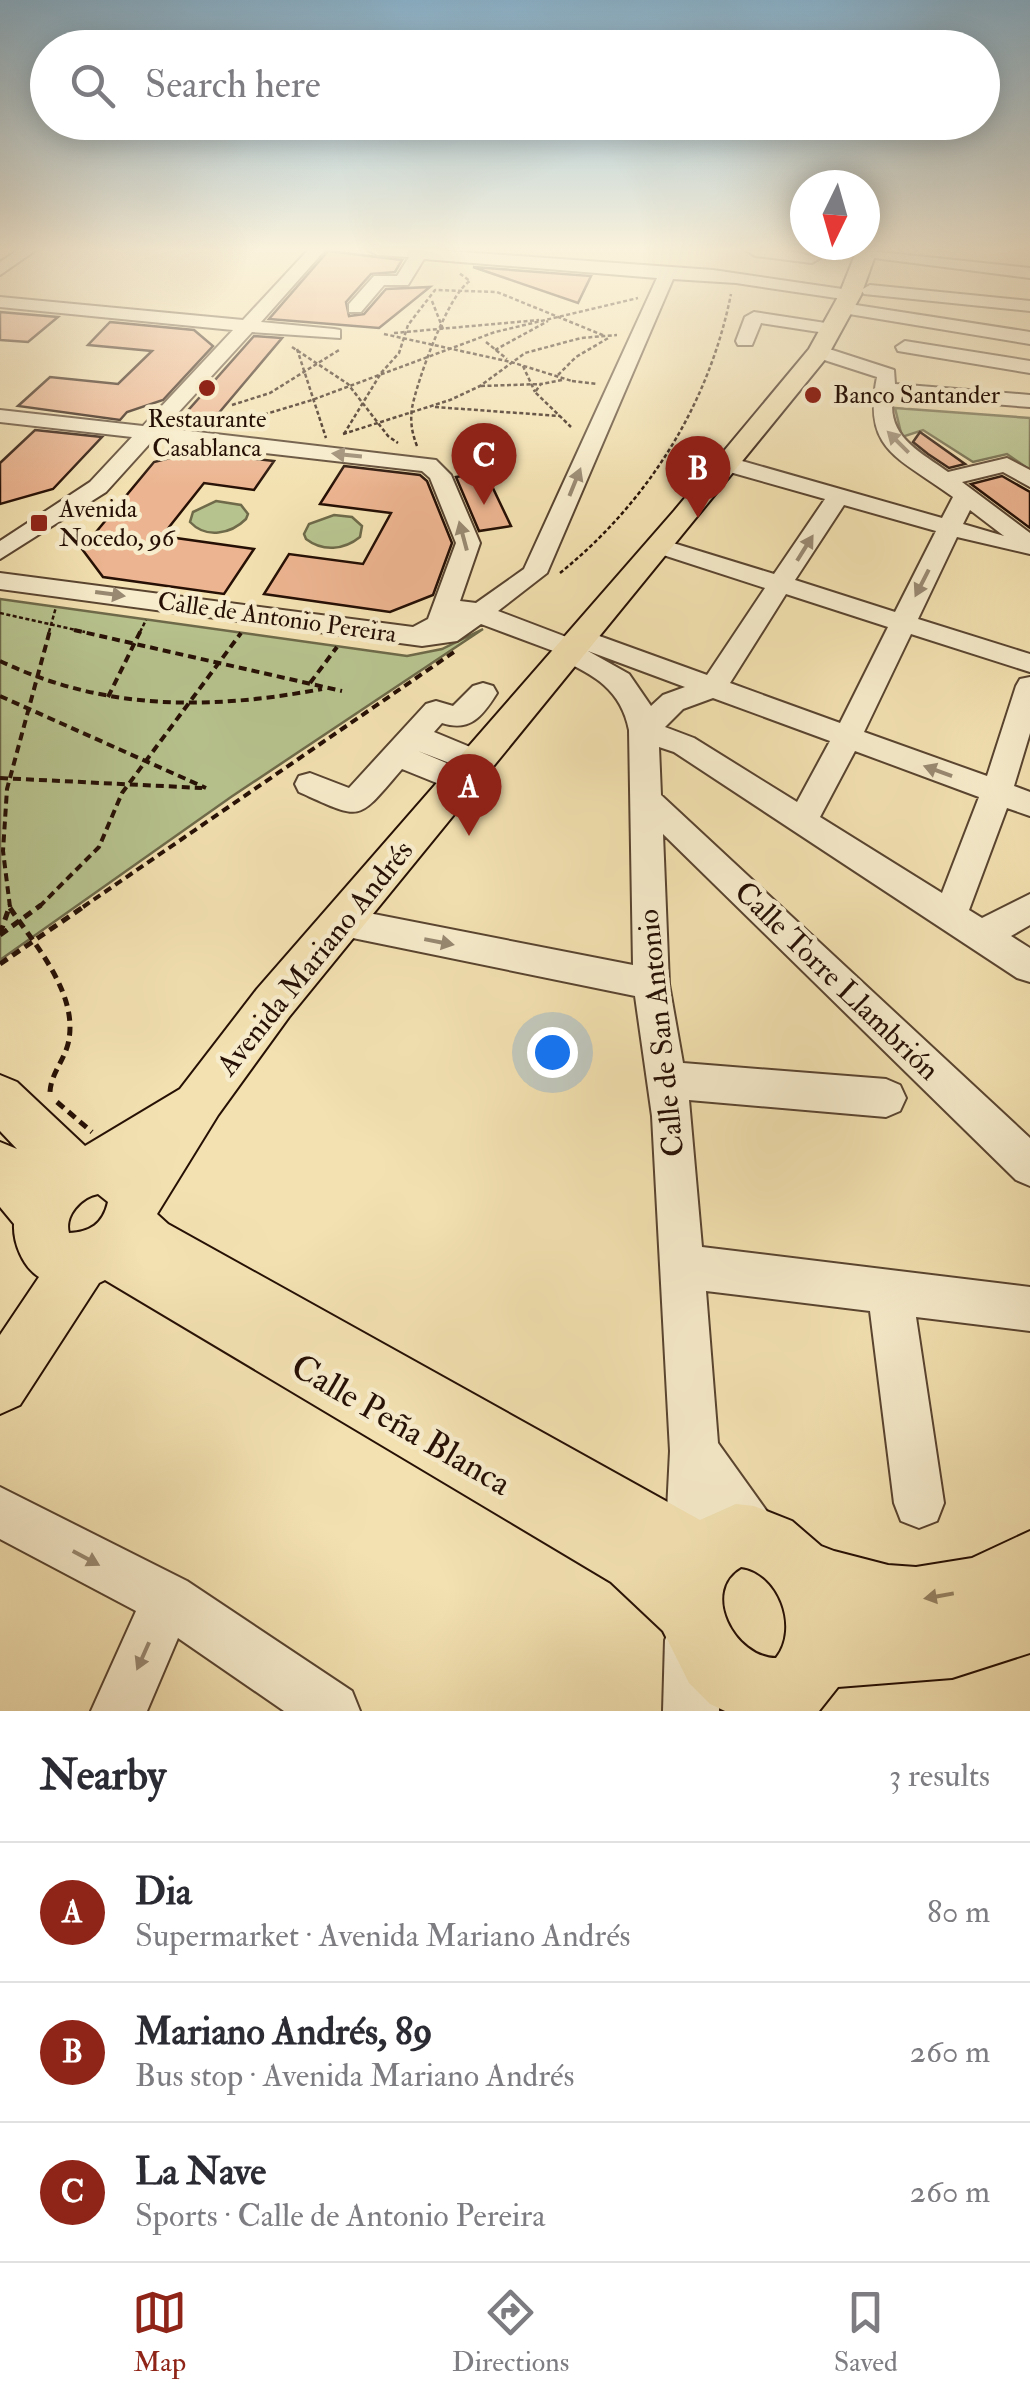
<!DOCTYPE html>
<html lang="en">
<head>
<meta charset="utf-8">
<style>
	body { margin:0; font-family:"IM FELL Double Pica",serif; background:#f2f2f3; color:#2b2b33 }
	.compass { position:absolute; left:790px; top:170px; width:90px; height:90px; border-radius:50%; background:#fff; box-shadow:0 5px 25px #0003; rotate:185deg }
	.you { position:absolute; left:552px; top:1052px; width:35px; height:35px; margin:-25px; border:8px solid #fff; border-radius:50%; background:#1a73e8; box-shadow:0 0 0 15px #1a73e833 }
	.badge { display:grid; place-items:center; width:65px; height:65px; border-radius:50%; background:#8f2418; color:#fff; font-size:32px; font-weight:700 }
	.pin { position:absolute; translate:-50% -82px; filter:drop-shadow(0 2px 5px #0008) }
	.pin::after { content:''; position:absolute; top:52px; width:35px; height:30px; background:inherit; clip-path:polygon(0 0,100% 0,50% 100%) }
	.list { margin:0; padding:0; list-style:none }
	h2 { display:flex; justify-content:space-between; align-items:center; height:130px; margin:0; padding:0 40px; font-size:42px }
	h2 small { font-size:32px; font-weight:400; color:#7c7c81 }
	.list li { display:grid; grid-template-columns:65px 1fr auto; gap:30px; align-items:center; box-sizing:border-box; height:140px; padding:0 40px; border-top:2px solid #e1e1e2 }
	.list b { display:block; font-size:38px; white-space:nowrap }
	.list p { margin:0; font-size:32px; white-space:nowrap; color:#7c7c81 }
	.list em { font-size:32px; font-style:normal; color:#7c7c81 }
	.icon { flex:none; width:55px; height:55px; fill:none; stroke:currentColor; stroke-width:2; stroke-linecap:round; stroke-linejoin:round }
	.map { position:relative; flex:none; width:1030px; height:1711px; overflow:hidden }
	.search { position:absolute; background:#fff; box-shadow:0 5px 25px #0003; left:30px; right:30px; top:30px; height:110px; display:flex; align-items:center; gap:25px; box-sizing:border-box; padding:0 35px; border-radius:55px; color:#7c7c81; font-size:38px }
	.sheet { height:550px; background:#fff }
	nav { display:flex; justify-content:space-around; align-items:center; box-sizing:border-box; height:140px; border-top:2px solid #e1e1e2; background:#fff; font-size:28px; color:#7c7c81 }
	nav a { display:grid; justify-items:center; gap:5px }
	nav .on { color:#8f2418 }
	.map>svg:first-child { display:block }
	.green { fill:#b7c38e; stroke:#6e6a4a; stroke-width:2.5 }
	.building { fill:#ecb490; stroke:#261005; stroke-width:2.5 }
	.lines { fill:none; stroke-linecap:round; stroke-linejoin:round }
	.minor-casing { stroke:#594430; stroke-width:4 }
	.major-casing { stroke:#261005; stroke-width:4 }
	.path-far2 { stroke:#261005; stroke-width:2.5; stroke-dasharray:4 2.5; stroke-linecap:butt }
	.path-far1 { stroke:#261005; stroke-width:4; stroke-dasharray:8 5; stroke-linecap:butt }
	.path { stroke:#261005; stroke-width:5; stroke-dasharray:9 6; stroke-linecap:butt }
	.minor { fill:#f7eccc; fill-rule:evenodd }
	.major { fill:#f3e1b1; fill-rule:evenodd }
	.oneway { fill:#998972 }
	.oneway2 { fill:#978364 }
	.poi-dot { fill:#8f2418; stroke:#f7eccc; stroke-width:4 }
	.labels { text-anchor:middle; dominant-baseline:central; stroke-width:9; stroke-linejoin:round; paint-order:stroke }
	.far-poi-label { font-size:25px; fill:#261005; stroke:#f7eccc; text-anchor:start }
	.far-street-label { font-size:25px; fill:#261005; stroke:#f7eccc }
	.street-label { font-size:30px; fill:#261005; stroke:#f7eccc }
	.near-street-label { font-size:35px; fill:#261005; stroke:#f7eccc }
</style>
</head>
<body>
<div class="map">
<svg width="1030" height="1711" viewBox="0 0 1030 1711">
	<rect width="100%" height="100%" fill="#f3e1b1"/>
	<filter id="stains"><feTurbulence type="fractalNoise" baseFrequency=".002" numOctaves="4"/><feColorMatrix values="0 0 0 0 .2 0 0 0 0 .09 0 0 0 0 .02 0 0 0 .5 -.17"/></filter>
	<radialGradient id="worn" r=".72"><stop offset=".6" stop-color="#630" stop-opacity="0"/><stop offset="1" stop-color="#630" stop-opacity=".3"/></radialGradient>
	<g class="green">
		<path d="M895 408 1030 418V470L1007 454 973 462 923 430 902 437Z"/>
		<path d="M216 501 241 505 248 514 246 519C231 534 206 539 190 522L193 512Z"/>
		<path d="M334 515 352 517 362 526 360 537C344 550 323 552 306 539L304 534 309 524Z"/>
		<path d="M0 599 407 656 442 649 483 629 231 797 0 960Z"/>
	</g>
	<g class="building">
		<path d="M328 251 402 260 395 272 371 274 346 302 349 316 364 314 386 289 430 287 379 328 269 319Z"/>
		<path d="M473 267 591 276 578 303Z"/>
		<path d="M0 312 58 317 28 342 0 340Z"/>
		<path d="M110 322 194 330 213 346 163 400 127 412 120 420 18 406 50 377 118 384 152 351 88 345Z"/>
		<path d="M254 336 282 338 207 427 176 424Z"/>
		<path d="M35 430 102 437 53 489 0 504V463Z"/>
		<path d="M920 432 965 464 949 468 928 454 913 442Z"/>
		<path d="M194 452 274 461 254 490 204 483 162 536 254 549 224 594 103 577 82 549 154 462Z"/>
		<path d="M344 466 420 475 427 481 452 543 433 595 390 612 264 594 289 554 363 564 391 513 320 504Z"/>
		<path d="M486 472 491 484 511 526 479 531 456 477Z"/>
		<path d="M1002 476 1030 492V528L971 484Z"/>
	</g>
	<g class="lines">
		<g class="minor-casing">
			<g id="minor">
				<path d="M18 250H36L0 275V262Z"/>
				<path d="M308 250H325L261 322 334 329 340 330V338L252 332 164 428 436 460 451 475 480 543 460 601 476 603 524 569 657 278 424 259 408 285H384L361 312H349V304L374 276H397L409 257 377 255 369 250H434L713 270 856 291 859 295 850 300 736 283 673 279 547 573 498 611 569 638 582 630 591 633 707 675 765 588 651 551 648 546 660 539 774 574 825 499 719 469 716 464 719 459H735L942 518 953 497C899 457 862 451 877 377L812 356V348H826L894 370 895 384 1030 395V407L893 396C886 436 919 451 948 472L1007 458 1030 470V487L1003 472 962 482 1030 533V554L957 537 918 619 1030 654V672L911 634 864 732 987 776 1016 686 1020 679 1030 677V733L1014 786 1030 792V816L1007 808 969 910 982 918 1030 894V925L1011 936 1030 948V982L1017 978 674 752 659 747 661 795 1030 1138V1186L1016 1180 663 834 669 984 683 1063 886 1079 900 1085 906 1098 900 1111 886 1117 689 1100 702 1247 1030 1287V1331L916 1317 944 1503 937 1521 919 1528 901 1521 894 1503 870 1311 706 1291 718 1443 771 1517 778 1535 771 1553 753 1560 735 1553 724 1537 729 1554 721 1572 703 1580 685 1572 667 1511 670 1451 652 1116 635 996 343 936 331 932 326 922 331 912 343 908 633 965 629 730C621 690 595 675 559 659L556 652 481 624 457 641 422 646 0 589V573L413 627 428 619 456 543 430 478 422 471 153 440 106 492 0 559V541L90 482 132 437 0 422V410L143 426 233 330 0 307V297L243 320ZM844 505 936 531 895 612 795 580ZM970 510 1004 536 963 524ZM786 594 888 627 840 723 730 683ZM588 651 685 687 663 695 651 706 629 674ZM713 698 830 741 797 802 694 738 665 727 683 709ZM855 751 979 797 942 893 820 817Z"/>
				<path d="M785 250 820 258 812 263 755 256 747 251Z"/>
				<path d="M860 250 1030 268V278L867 257 861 255Z"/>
				<path d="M870 285 1030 301V311L864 294 861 290Z"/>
				<path d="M843 303 1030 332V344L837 312 834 308Z"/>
				<path d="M754 312 832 324 841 329 832 334 761 323 752 345H738L736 341 745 317Z"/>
				<path d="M905 341 1030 361V373L898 351 896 347Z"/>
				<path d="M483 683 493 686 497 693C482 717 470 732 442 723L434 732 487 754 491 762 487 770 476 773 418 751 470 773 474 781 470 789 459 792 402 769C356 822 364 821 299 792L295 784 299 776 310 773 349 788 426 704 436 701 453 706 473 686Z"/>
				<path d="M0 1487 187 1581 352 1691 360 1711H284L178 1638 147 1711H91L136 1611 0 1539Z"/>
				<path d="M692 1613 711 1621 719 1640V1711H663L665 1640 673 1621Z"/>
			</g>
		</g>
		<g class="major-casing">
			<path id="major" d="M857 250H877L861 295 827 357 289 1017 218 1115 157 1214 168 1224 700 1520 736 1504 754 1506 792 1521 821 1546 834 1551 888 1565 916 1567 972 1558 1030 1531V1653L952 1678 838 1687 819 1711H725L710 1704 689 1683 663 1631 611 1582 105 1280 99 1283 20 1405 0 1414V1335L39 1277C23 1267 13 1243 14 1224L0 1207V1142L17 1149 0 1131V1075L17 1082 85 1146 180 1089 257 989 674 511 809 349 839 295ZM98 1194 108 1202C103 1224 90 1232 69 1233 64 1216 81 1197 98 1194ZM741 1567C779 1572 800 1628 776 1658 735 1658 699 1591 741 1567Z"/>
		</g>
		<g class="path-far2">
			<path d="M432 301 443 329"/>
			<path d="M394 333 539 320"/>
			<path d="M384 334 511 362 572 381"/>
			<path d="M486 342 507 359"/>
			<path d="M292 347 348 384 388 436 398 443"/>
			<path d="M297 349 326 438"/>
			<path d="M495 350 548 321"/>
			<path d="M523 366 535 392"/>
			<path d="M558 375 576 357 610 337"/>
			<path d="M562 380 541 384 535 392 571 427"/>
			<path d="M572 381 597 384"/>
			<path d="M481 386 541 384"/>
			<path d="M232 405 270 393 339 350"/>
			<path d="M435 407 560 416"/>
			<path d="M233 424 312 400 495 332 638 298"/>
			<path d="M343 434 450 400 480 386 525 353 581 338 617 335"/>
			<path d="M344 434 381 373 399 353 408 325 435 290 497 292 605 336"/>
			<path d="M417 446C412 433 410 422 412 408 417 381 448 294 470 281L459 273"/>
			<path d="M560 573C648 502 709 404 731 294"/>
			<path d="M0 613 85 632"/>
			<path d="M49 632 56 607"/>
			<path d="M140 632 146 620"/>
		</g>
		<g class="path-far1">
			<path d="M74 630 342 691"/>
			<path d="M0 661C105 711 210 710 322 689"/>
			<path d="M310 683 337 647"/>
			<path d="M0 696 206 788"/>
			<path d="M108 697 141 630"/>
			<path d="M0 778 202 788"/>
			<path d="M10 907 3 851 7 789 50 630"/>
			<path d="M39 907 99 847 122 793 241 633"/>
			<path d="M83 907 454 652"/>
		</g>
		<g class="path">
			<path d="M10 908C35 945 80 995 68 1044 63 1063 49 1076 50 1096"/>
			<path d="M0 934 10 905"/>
			<path d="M0 935 41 905"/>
			<path d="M0 964 86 905"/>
			<path d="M57 1102 92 1132"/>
		</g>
		<use href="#minor" class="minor"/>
		<use href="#major" class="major"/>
	</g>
	<defs><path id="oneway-solid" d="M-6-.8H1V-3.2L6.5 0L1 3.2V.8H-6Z" transform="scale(2.5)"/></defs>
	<g class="oneway">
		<use href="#oneway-solid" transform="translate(898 442) rotate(-135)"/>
		<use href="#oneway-solid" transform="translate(347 455) rotate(-174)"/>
		<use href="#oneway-solid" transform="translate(575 482) rotate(-68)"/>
		<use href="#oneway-solid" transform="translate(463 536) rotate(-105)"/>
		<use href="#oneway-solid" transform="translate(805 548) rotate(-58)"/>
		<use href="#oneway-solid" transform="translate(922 583) rotate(117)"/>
		<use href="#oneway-solid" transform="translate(110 594) rotate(8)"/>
		<use href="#oneway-solid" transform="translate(938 771) rotate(-160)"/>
		<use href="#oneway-solid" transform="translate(439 942) rotate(11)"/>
		<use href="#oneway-solid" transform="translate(86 1558) rotate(28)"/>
		<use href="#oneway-solid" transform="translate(143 1656) rotate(114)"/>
	</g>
	<use class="oneway2" href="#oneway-solid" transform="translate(939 1596) rotate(170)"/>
	<linearGradient id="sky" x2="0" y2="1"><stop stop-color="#8ab7d4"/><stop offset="0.51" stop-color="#faf2dc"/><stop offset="1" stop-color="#faf2dc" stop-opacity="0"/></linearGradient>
	<rect width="1030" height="489" fill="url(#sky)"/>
	<g class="poi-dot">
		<circle cx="207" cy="388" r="10"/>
		<circle cx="813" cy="395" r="10"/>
		<rect x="29" y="513" width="20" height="20" rx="5"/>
	</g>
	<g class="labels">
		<g class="far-poi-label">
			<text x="833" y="395">Banco Santander</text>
			<text x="207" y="419" text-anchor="middle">Restaurante<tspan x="207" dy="29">Casablanca</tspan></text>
			<text x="59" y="509">Avenida<tspan x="59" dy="29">Nocedo, 96</tspan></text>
		</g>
		<g class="far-street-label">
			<text transform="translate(277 618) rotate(8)">Calle de Antonio Pereira</text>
		</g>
		<g class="street-label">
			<text transform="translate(315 958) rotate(-51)">Avenida Mariano Andrés</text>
			<text transform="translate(837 981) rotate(44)">Calle Torre Llambrión</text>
			<text transform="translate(661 1033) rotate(-96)">Calle de San Antonio</text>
		</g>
		<g class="near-street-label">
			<text transform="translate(401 1425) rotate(30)">Calle Peña Blanca</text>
		</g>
	</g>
	<rect width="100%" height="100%" filter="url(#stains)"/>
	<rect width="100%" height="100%" fill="url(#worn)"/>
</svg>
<svg class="compass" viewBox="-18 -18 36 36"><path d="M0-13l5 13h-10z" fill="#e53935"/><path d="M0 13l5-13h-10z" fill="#7c7c81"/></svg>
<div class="you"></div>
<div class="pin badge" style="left:469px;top:836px">A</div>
<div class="pin badge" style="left:698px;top:518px">B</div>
<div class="pin badge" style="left:484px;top:505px">C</div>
<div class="search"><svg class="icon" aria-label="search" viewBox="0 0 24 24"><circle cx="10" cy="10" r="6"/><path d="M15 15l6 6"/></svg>Search here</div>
</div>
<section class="sheet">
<h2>Nearby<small>3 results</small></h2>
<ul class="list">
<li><span class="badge">A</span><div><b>Dia</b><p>Supermarket · Avenida Mariano Andrés</p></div><em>80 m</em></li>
<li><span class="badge">B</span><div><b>Mariano Andrés, 89</b><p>Bus stop · Avenida Mariano Andrés</p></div><em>260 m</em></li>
<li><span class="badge">C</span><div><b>La Nave</b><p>Sports · Calle de Antonio Pereira</p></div><em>260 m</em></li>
</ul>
</section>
<nav>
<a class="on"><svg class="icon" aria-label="map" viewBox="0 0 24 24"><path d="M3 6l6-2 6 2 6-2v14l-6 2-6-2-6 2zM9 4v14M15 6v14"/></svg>Map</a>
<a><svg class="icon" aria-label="directions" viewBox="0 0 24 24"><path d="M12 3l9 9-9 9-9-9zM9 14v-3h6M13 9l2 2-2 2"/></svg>Directions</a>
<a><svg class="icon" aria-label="saved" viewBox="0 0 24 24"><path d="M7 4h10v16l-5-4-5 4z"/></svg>Saved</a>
</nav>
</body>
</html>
